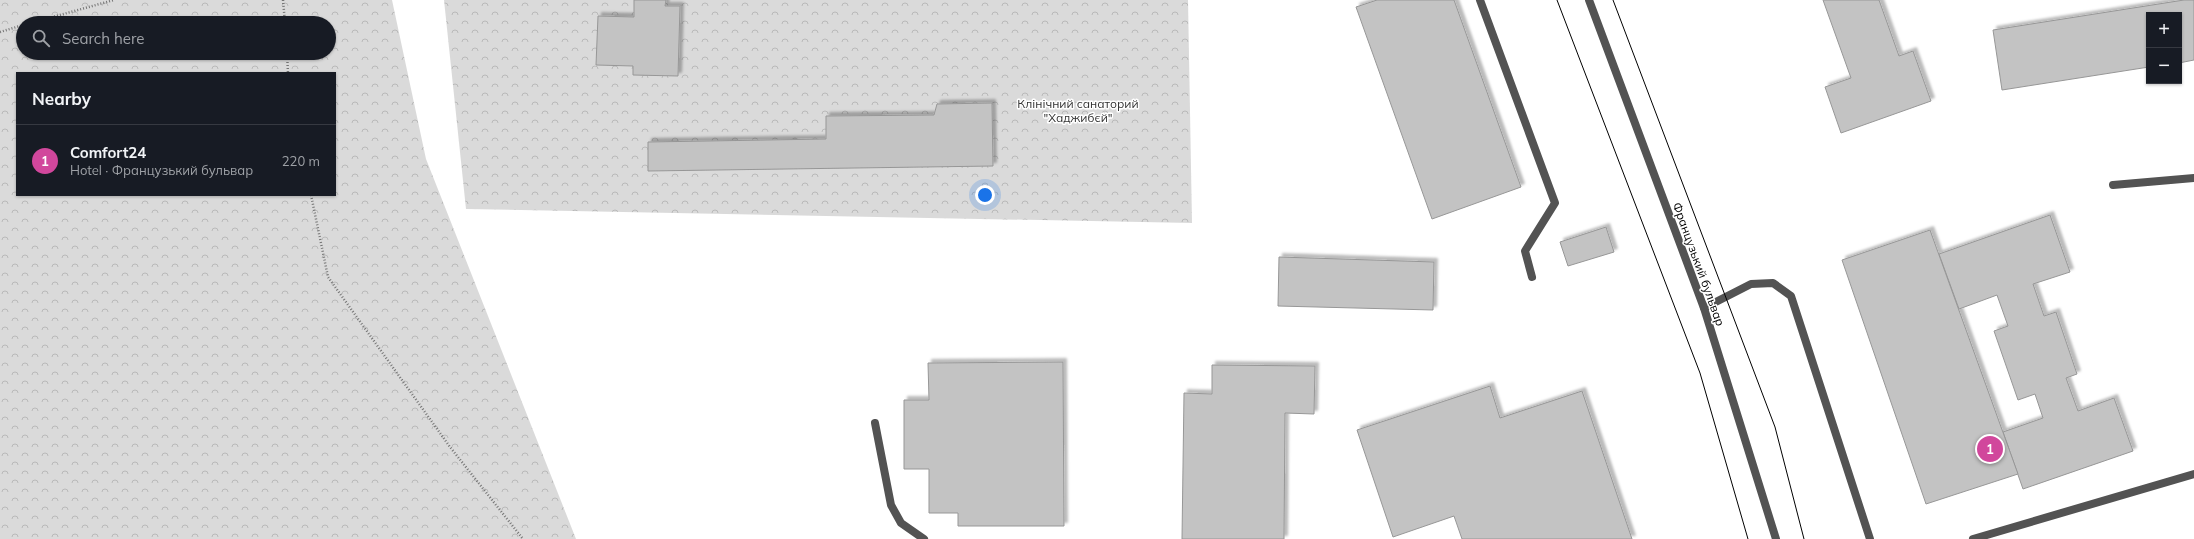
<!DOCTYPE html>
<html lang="en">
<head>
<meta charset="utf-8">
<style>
	body { margin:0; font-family:Mulish,sans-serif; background:#20242c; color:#f1f3f6 }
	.controls { position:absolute; right:12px; top:12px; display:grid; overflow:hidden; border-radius:0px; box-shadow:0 1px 3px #0004 }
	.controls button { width:36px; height:36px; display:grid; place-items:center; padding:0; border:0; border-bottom:1px solid #363941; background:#171b24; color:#f1f3f6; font:20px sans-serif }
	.you { position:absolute; left:985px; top:195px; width:14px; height:14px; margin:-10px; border:3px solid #fff; border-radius:50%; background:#1a73e8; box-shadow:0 0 0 6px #1a73e833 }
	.badge { display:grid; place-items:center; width:26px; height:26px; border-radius:50%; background:#858687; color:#fff; font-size:13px; font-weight:700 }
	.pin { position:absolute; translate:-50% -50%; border:2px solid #fff; box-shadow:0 1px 4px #0006 }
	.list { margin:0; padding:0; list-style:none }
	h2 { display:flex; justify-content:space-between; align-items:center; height:52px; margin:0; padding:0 16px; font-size:17px }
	h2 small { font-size:13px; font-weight:400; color:#9ea1a6 }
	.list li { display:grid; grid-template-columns:26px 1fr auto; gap:12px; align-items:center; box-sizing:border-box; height:72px; padding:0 16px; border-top:1px solid #363941 }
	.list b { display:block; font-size:15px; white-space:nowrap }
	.list p { margin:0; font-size:13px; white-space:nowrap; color:#9ea1a6 }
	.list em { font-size:13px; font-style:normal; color:#9ea1a6 }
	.icon { flex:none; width:22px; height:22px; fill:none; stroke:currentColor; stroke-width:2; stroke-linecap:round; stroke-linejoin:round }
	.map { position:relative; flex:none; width:2194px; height:539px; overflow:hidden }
	.search { position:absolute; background:#171b24; box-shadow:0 1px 3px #0004; left:16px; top:16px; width:320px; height:44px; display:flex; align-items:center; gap:10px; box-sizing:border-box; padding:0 14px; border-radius:22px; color:#9ea1a6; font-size:15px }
	.panel { position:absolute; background:#171b24; box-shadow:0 1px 3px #0004; left:16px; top:72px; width:320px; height:124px; border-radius:0px }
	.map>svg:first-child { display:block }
	.forest { fill:url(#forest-crowns); fill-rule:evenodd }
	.building { fill:#c3c3c3; stroke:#979797; filter:url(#shadow) }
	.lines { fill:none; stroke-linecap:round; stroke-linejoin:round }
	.path { stroke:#757575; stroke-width:2.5; stroke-dasharray:1 2; stroke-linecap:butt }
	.service { stroke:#535353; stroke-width:8 }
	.tertiary { stroke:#535353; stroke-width:8 }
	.tram { stroke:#000; stroke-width:1 }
	.labels { text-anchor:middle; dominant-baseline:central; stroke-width:3; stroke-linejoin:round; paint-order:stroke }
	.park-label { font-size:12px; fill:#313131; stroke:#fff }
	.street-label { font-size:12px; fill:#000; stroke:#fff }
</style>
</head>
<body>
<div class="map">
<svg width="2194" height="539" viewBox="0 0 2194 539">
	<defs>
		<pattern id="forest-crowns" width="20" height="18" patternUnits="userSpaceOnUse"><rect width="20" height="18" fill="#dadada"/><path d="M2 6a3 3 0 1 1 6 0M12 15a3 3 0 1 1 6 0" fill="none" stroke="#b9b9b9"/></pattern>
		<filter id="shadow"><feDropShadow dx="3.5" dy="-3.5" stdDeviation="1" flood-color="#0004"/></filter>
	</defs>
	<rect width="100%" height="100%" fill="#fff"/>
	<g class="forest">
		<path d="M0 0H392L426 159 576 539H0ZM23 23H329V53H23ZM17 73H335V195H17Z"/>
		<path d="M444 0H1188L1192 223 466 209Z"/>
	</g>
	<g class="building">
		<path d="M634 0H666L665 6H680L678 76 633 75V66L596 65 598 16 634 17Z"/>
		<path d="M1377 0H1454L1521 187 1432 219 1356 7Z"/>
		<path d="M1823 0H1879L1899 56 1913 51 1931 101 1841 133 1825 87 1851 78Z"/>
		<path d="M2184 0H2194V60L2179 63V15H2149V67L2002 90 1993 30Z"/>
		<path d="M992 103 993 166 648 171V142L826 139V116L934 115 937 104Z"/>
		<path d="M2050 215 2070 272 2033 284 2044 316 2056 312 2077 374 2066 378 2078 411 2114 398 2133 451 2023 489 2003 432 2043 418 2035 394 2018 400 1994 331 2008 326 1997 295 1959 309 1939 254Z"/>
		<path d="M1606 227 1614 252 1568 266 1560 242Z"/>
		<path d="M1930 230 2018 474 1926 504 1842 260Z"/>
		<path d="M1279 257 1434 262 1433 310 1278 306Z"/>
		<path d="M1063 362 1064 526H958V513H929V469H904V400H929L928 363Z"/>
		<path d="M1212 365 1315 366 1314 414 1285 413 1284 539H1182L1184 393 1212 394Z"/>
		<path d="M1490 386 1500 418 1582 391 1632 539H1462L1454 516 1393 537 1357 430Z"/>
	</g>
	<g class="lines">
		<g class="path">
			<path d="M283 0 285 23"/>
			<path d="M31 23 114 0"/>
			<path d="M0 32 23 25"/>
			<path d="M287 53 288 73"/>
			<path d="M311 195 328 277 450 447 523 539"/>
		</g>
		<g class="service">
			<path d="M1480 0 1555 203 1525 251 1532 277"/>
			<path d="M2113 185 2194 178"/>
			<path d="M1704 308 1751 284 1773 283 1791 296 1870 539"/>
			<path d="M875 423 891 505 901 523 924 539"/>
			<path d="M1973 539 2194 474"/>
		</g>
		<path class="tertiary" d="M1589 0 1704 308 1776 539"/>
		<g class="tram">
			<path d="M1557 0 1700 373 1748 539"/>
			<path d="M1613 0 1775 427 1804 539"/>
		</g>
	</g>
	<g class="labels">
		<g class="park-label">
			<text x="1078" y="103">Клінічний санаторий<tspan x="1078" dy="14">"Хаджибєй"</tspan></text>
		</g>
		<g class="street-label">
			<text transform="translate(1699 264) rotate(70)">Французький бульвар</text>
		</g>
	</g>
</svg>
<div class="controls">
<button>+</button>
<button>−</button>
</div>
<div class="you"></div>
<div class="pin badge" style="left:1990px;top:449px;background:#d1479c">1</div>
<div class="search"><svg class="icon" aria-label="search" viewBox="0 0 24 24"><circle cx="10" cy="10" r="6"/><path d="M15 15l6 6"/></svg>Search here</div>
<section class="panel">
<h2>Nearby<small></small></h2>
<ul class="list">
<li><span class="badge" style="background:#d1479c">1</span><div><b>Comfort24</b><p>Hotel · Французький бульвар</p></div><em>220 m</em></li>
</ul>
</section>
</div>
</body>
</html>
